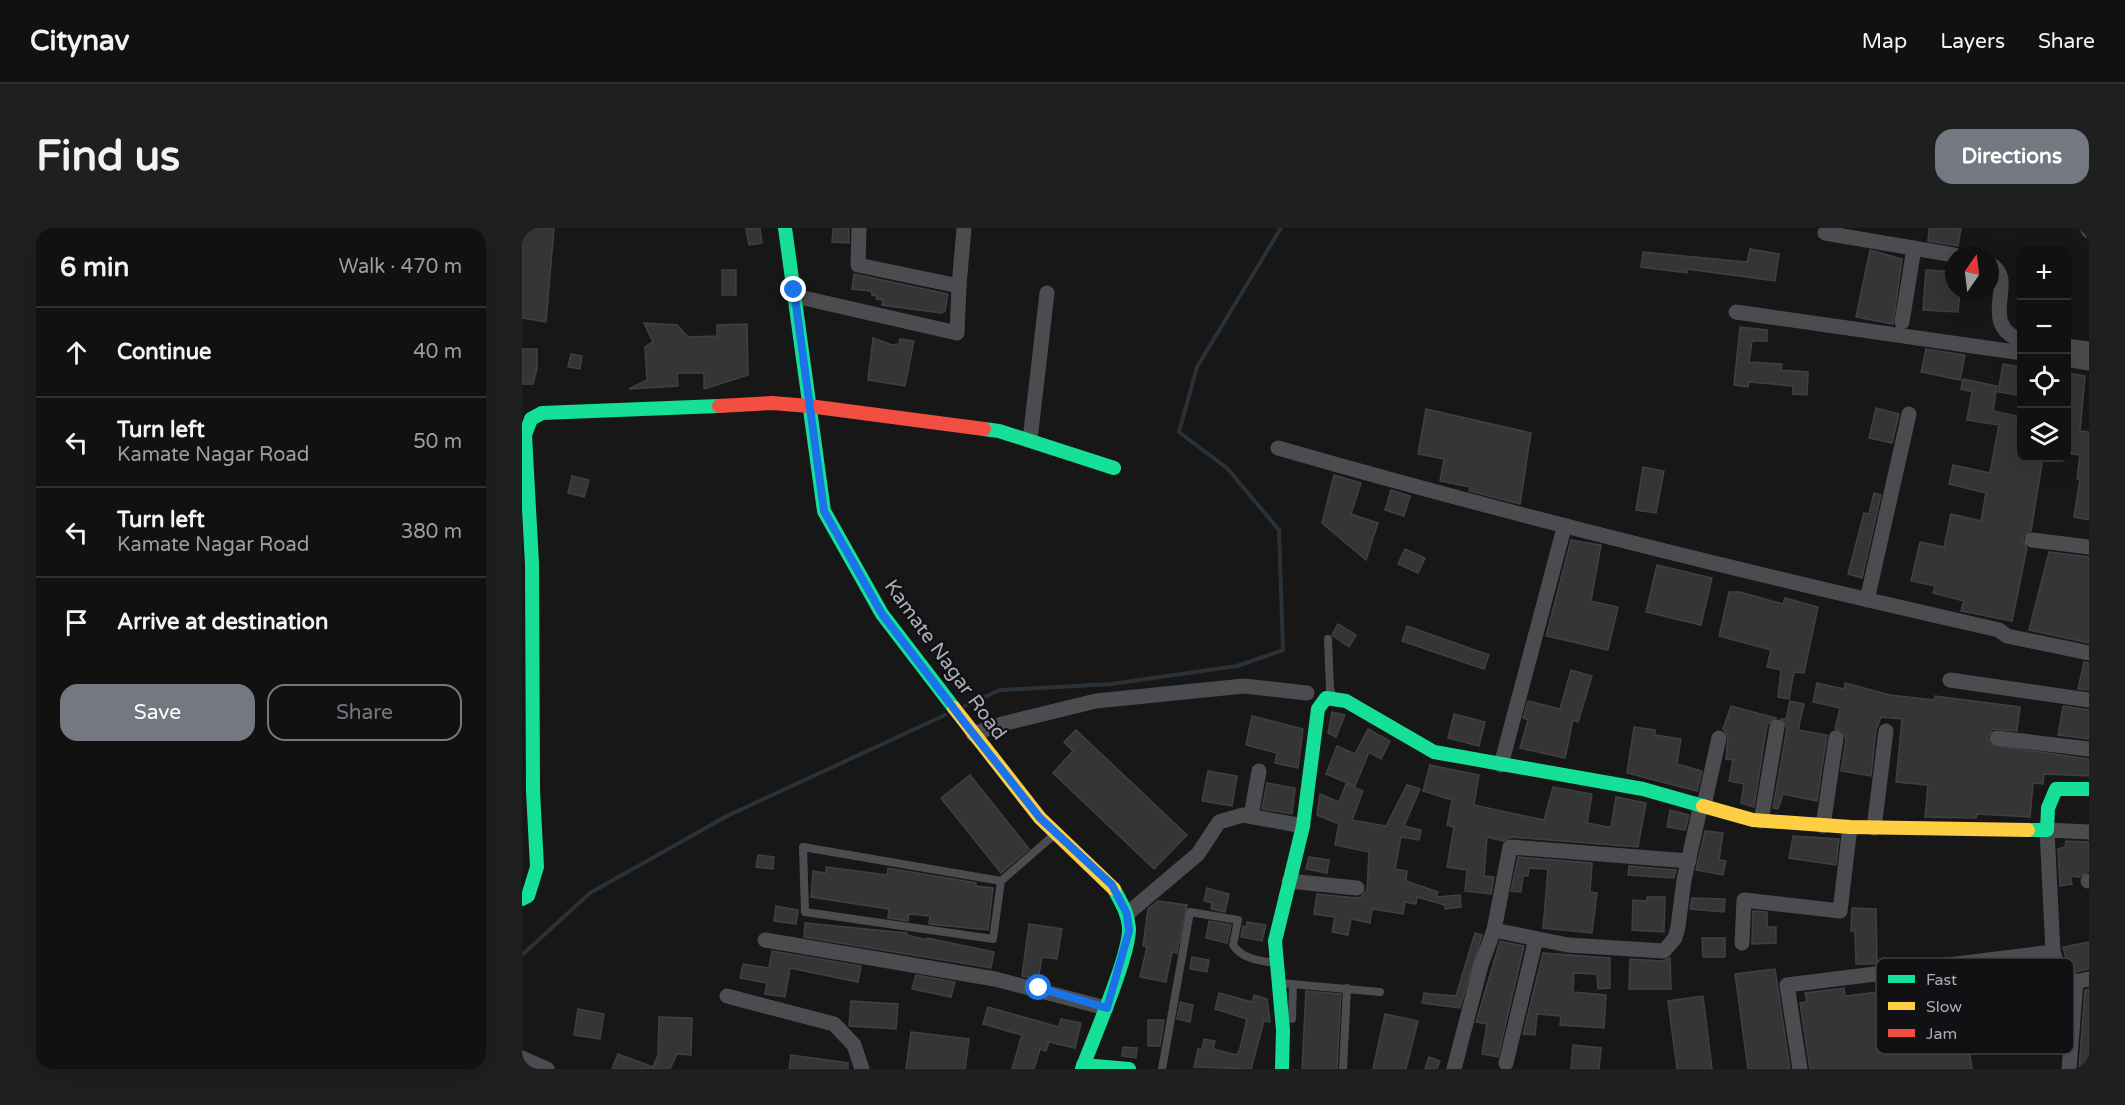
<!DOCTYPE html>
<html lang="en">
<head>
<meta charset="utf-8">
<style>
	body { margin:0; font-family:"Varela Round",sans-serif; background:#1e1f1f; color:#f1f3f6 }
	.controls { position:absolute; right:18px; top:18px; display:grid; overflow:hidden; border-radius:12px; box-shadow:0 6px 24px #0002 }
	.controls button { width:54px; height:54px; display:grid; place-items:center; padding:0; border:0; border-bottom:2px solid #303131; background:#111; color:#f1f3f6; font:30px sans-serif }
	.compass { position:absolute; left:1423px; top:18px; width:54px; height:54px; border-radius:50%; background:#111; box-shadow:0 6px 24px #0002; rotate:14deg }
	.stop { position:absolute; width:18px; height:18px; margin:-14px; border:4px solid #1a73e8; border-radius:50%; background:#fff }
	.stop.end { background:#1a73e8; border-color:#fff; box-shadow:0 2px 6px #0008 }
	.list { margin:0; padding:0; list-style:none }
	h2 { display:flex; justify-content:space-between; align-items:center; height:78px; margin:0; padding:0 24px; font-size:26px }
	h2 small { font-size:20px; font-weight:400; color:#9c9d9f }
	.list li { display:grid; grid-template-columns:39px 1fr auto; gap:18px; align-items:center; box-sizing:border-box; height:90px; padding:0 24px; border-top:2px solid #303131 }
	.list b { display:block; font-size:22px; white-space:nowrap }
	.list p { margin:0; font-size:20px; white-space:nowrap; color:#9c9d9f }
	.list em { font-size:20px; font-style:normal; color:#9c9d9f }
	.actions { display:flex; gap:12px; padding:18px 24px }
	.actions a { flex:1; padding:14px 0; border:2px solid #757880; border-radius:18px; text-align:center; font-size:21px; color:#757880 }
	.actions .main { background:#757880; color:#fff }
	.icon { flex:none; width:33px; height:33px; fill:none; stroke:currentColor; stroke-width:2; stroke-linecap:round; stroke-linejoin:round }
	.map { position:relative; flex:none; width:1567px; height:841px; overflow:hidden; border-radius:18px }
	header { display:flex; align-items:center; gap:36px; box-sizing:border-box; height:84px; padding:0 30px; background:#111; border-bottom:2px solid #303131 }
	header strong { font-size:28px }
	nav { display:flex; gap:33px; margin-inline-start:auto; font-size:21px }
	.intro { display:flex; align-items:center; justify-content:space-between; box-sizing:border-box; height:144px; padding:0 36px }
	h1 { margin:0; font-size:42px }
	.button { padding:15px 27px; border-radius:18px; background:#757880; color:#fff; font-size:21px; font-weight:700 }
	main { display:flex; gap:36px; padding:0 36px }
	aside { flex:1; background:#111; border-radius:18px; box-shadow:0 6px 24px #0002 }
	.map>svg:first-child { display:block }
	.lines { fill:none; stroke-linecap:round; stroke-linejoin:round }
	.stream { stroke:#2a3239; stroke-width:4 }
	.building { fill:#353536; stroke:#3f4043; stroke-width:1.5 }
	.lane { stroke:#4b4c50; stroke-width:8 }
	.street { stroke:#4b4c50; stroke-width:15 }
	.fast { stroke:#16e098; stroke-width:14 }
	.slow { stroke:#ffcf43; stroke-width:14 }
	.jam { stroke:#f24e42; stroke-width:14 }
	.route { stroke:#1a73e8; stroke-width:8 }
	.labels { text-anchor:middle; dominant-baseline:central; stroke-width:4.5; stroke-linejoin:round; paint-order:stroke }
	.street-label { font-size:20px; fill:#a8adb8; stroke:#111113 }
	.key { fill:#111113; stroke:#3e4045; stroke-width:1.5 }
	.key-label { font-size:16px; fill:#a8adb8 }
</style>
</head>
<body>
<header>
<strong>Citynav</strong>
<nav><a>Map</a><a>Layers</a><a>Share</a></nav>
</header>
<div class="intro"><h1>Find us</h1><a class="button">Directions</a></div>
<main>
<aside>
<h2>6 min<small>Walk · 470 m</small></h2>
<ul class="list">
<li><svg class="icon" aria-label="ahead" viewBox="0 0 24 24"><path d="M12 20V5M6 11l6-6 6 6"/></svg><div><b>Continue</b></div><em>40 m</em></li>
<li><svg class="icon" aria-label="left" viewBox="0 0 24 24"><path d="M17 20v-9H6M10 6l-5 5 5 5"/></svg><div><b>Turn left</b><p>Kamate Nagar Road</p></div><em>50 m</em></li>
<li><svg class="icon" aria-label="left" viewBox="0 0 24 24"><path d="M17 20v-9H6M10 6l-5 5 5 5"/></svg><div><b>Turn left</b><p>Kamate Nagar Road</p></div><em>380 m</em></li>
<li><svg class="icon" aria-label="arrive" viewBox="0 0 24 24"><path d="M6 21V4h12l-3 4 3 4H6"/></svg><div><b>Arrive at destination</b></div></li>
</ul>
<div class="actions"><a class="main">Save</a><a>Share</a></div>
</aside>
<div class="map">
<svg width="1567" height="841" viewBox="0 0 1567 841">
	<rect width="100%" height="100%" fill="#171717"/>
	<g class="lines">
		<g class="stream">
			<path d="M443 478 478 462 589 456 715 438 761 422 757 302 705 240 657 204 675 139 759 0"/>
			<path d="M0 727 68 665 205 588 423 487"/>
		</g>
	</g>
	<g class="building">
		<path d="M0 0H32L24 94 0 90Z"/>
		<path d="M238 0 240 15 227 17 224 1Z"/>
		<path d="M311 0H327V15L310 14Z"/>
		<path d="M1407 0H1439L1436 18 1406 13Z"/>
		<path d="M1228 21 1257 26 1253 53 1165 41V45L1119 39 1121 24 1225 34Z"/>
		<path d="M1348 22 1380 31 1371 96 1334 89Z"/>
		<rect x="200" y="42" width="14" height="25"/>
		<path d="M1404 42 1432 44V63H1438L1436 84 1401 82Z"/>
		<path d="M332 46 426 66 423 83 419 85 360 77 361 72 354 71 355 68 350 67 349 63 330 61Z"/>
		<path d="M122 95 155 97 166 109 195 108V97L225 96 226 147 182 161V145H155L156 158 107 161 125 152 123 119 131 114Z"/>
		<path d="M1218 99 1245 102V113H1230L1227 134 1260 136 1259 142 1286 144 1285 167 1271 166V158L1227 154 1226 159 1212 157Z"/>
		<path d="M351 110 370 117 377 116 378 111 392 113 383 158 346 152Z"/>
		<path d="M0 121H15V141L11 156H0Z"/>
		<path d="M1404 121 1443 127 1438 152 1399 144Z"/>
		<path d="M49 126 60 128 58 141 46 139Z"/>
		<path d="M1481 136 1499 139 1495 167 1476 164Z"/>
		<path d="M1545 145 1563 148 1558 203 1567 204V292L1552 289 1558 251H1555L1558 227 1545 225 1548 194H1545Z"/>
		<path d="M1441 151 1475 158 1471 183 1500 189V230H1521L1509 303 1500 310 1505 320 1490 393 1439 383 1442 373 1411 365 1413 358 1389 353 1398 314 1422 319 1429 286 1459 293 1464 265 1427 256 1431 237 1468 245 1477 197 1445 192 1450 164 1439 161Z"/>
		<path d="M1354 180 1377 186 1370 215 1347 210Z"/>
		<path d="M904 181 1009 205 998 276 947 263 948 259 918 253 922 231 896 226Z"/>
		<path d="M1121 239 1142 243 1134 285 1114 282Z"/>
		<path d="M812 247 839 255 829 286 856 295 844 332 800 295Z"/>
		<path d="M50 248 67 252 62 269 46 265Z"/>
		<path d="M869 262 888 268 882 288 863 282Z"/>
		<path d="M1352 265 1359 267 1340 350 1326 346 1342 285 1347 286Z"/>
		<path d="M1049 312 1079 317 1069 373 1096 379 1086 422 1024 408Z"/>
		<path d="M883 321 903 330 896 345 876 336Z"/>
		<path d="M1527 324 1567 329V415L1507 402Z"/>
		<path d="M1135 337 1190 350 1179 397 1124 384Z"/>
		<path d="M1207 364H1218L1261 376 1263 370 1296 379 1282 445 1272 444 1267 471 1256 469 1259 442 1245 439 1249 422 1197 408Z"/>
		<path d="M816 396 834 407 827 419 810 407Z"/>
		<path d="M885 398 967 427 962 441 880 413Z"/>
		<path d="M1562 434 1567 435V462L1556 461Z"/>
		<path d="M1049 442 1070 448 1056 494 1051 492 1043 530 998 520 1006 492 1001 490 1006 473 1038 481Z"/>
		<path d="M1295 455 1322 461 1323 455 1368 467 1412 472 1413 468 1498 479 1495 503 1471 501 1465 509 1469 517 1567 531V548L1522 546 1521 556 1511 555 1508 589 1455 586 1454 590 1403 589 1406 557 1374 554 1380 491 1359 489 1354 502 1349 548 1319 543 1324 511 1320 503 1313 501 1318 480 1291 474Z"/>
		<path d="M1268 473 1282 476 1276 502 1305 507 1295 573 1261 566 1256 581 1251 580 1265 500 1259 491H1264Z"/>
		<path d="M1209 478 1254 490 1245 497 1232 579 1219 575 1222 556 1207 553 1211 532 1204 531 1206 508 1201 501Z"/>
		<path d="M1541 478 1567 482V511L1536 507Z"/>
		<path d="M810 484 823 487 814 509 806 505Z"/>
		<path d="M932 486 963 494 957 518 926 510Z"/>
		<path d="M730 488 781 501 776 540 753 535 755 525 724 517Z"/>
		<path d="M1112 499 1133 502V507L1159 511 1155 536 1180 543 1175 563 1105 545Z"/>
		<path d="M846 501 868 513 859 531 847 524 833 558 804 546 815 518 833 526Z"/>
		<path d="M554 502 665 607 632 641 531 545 551 523 542 514Z"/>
		<path d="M908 537 957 547 952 577 1022 592 1031 559 1070 566 1065 595 1086 599H1089L1094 569 1124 575 1116 619 989 609 981 613 965 609 962 648 972 649 969 666 943 663 945 642 925 639 932 599 925 597 930 572 901 563Z"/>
		<path d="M686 543 715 548 710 578 680 573Z"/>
		<path d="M448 547 507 621 479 645 419 570Z"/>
		<path d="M745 555 773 560 770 586 740 581Z"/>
		<path d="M824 556 841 563 830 592 864 598 885 557 898 561 882 598 899 602 897 612 879 609 873 641 885 643 884 653 916 664 914 669 938 667 939 679 923 681V677L895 669 894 676 883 674 881 686 850 681 848 695 829 691 826 707 810 704 813 689 792 686 795 666 835 670 839 669 845 662 847 624 813 617 817 596 795 587 798 566 817 574Z"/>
		<path d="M1148 582 1167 587 1163 602 1145 599Z"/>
		<path d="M1183 603 1201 605 1197 632 1204 633 1201 647 1174 642Z"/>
		<path d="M1271 608 1317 611 1314 637 1267 630Z"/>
		<path d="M1544 613 1567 614V643L1557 649 1548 648 1550 656 1538 658 1536 621 1543 619Z"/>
		<path d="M236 627 252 629 251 641 234 639Z"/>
		<path d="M787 629 807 632 805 645 784 641Z"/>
		<path d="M996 629 1070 635 1068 664 1075 665 1070 705 1021 700 1026 641 1007 640 1006 648H1001L999 664 989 663Z"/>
		<path d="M1107 638 1154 642 1152 650 1106 647Z"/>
		<path d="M304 639 365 647 366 640 454 655V658L471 660 466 702 407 696 408 688 387 686 386 693 366 690 367 681 289 669 291 643 304 645Z"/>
		<path d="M685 660 707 666 703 684 689 681 690 675 682 673Z"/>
		<path d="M1125 669H1143L1142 704 1110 702 1111 672 1125 673Z"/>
		<path d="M1170 670 1203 671 1202 684 1168 681Z"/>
		<path d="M636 673 665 677 655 725 650 724 644 754 618 749 625 719 621 718 626 681Z"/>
		<path d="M254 678 276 682 274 696 252 693Z"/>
		<path d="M1330 680 1354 681 1355 736H1334L1333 703H1329Z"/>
		<path d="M1231 683 1245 684V699H1254V715L1230 716Z"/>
		<path d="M687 693 709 697 705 715 684 710Z"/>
		<path d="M725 694 744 697 740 713 719 709 721 698 724 699Z"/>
		<path d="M283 695 385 705V707L405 712V710L472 724 469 740 282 709Z"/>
		<path d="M507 696 540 701 535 731 520 729 516 752 500 748Z"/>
		<path d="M953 705 960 707 938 780 900 775 902 765 934 768Z"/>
		<path d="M1180 710H1203V729H1181Z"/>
		<path d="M978 713 1002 718 976 829 960 826 965 796 954 794Z"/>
		<path d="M1567 714V741L1548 745 1541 719Z"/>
		<path d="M250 723 339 738 336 754 268 740 263 769 243 766 245 755 218 750 221 736 247 740Z"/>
		<path d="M1021 725 1088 730V760L1076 761 1075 746 1052 745 1051 764 1084 767 1082 800 1038 797 1039 788 1015 786 1013 807 1001 806Z"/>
		<path d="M670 729 687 732 685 744 668 741Z"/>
		<path d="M1148 730 1149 761H1107L1108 731 1141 733Z"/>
		<path d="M1253 741 1268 841H1226L1213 746Z"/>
		<path d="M394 747 433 754 429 769 390 761Z"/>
		<path d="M1421 756 1430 823 1447 821 1450 841H1288L1278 775 1285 774 1283 765 1322 760 1323 768Z"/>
		<path d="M1567 761V834H1563V841H1557L1563 762Z"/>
		<path d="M784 763 819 766 815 841H780Z"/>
		<path d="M697 765 730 774 732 767 745 771 748 794 742 793 729 841 672 839 676 821 680 822 682 811 693 813 691 821 715 827 718 820 725 791 693 781Z"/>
		<path d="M1181 768 1190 841H1155L1146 773Z"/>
		<path d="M329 773 376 776 374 801 327 798Z"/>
		<path d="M658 774 671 777 668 794 655 791Z"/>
		<path d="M466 779 537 799 539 791 559 795 553 820 527 814 524 823 518 821 512 841H490L500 807 461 796Z"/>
		<path d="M56 781 82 786 78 811 52 807Z"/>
		<path d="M863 786 896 793 884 841H851Z"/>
		<path d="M137 789 170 790 169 827 155 826 148 841H90L96 826 131 839 136 827Z"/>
		<path d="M626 792H642L638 818H626Z"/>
		<path d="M389 804 447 811 443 841H384Z"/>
		<path d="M1051 817 1079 820 1077 841H1049Z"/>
		<path d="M601 819 615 820 614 830 600 828Z"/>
		<path d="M269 827 326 835V841H267Z"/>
		<path d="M907 829 918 833 915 841H903Z"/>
	</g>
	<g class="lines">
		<g class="lane">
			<path d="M806 411 808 461 811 469"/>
			<path d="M479 653 281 619 283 684 471 711 479 653 533 606"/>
			<path d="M758 755 858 764"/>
			<path d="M770 791 771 756"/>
			<path d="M640 841 668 684 716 692 711 717C721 732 739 733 755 735"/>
			<path d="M821 841 825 760"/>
		</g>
		<g class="street">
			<path d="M337 0 336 37 437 58 442 0"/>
			<path d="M1565 0 1567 3"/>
			<path d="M1303 5 1432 27"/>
			<path d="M1468 36C1498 52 1453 95 1500 113"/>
			<path d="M273 68 435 105 437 58"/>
			<path d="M1214 84 1500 125"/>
			<path d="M1380 94 1392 20"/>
			<path d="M1544 118 1567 121"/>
			<path d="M1544 131 1567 135"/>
			<path d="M508 212 525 65"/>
			<path d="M756 220C996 289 1234 347 1477 402L1485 408 1567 425"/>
			<path d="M1510 312 1567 319"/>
			<path d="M1345 372 1387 186"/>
			<path d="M1428 452 1567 472"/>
			<path d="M451 506 480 496 574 473 722 458 785 465"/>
			<path d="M1475 510 1567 521"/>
			<path d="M979 537 1042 300"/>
			<path d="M1182 577 1197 510"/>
			<path d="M729 588 737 543"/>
			<path d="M1239 593 1255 499"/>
			<path d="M1301 598 1314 510"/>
			<path d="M1352 600 1364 503"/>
			<path d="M1567 604 1525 602 1531 724 1541 756 1567 751"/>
			<path d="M767 653 835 660"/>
			<path d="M1566 653H1567"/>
			<path d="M605 686 676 626 697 594 721 587 781 598"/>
			<path d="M972 702 988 619 1167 633"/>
			<path d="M243 712 473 751 584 780"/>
			<path d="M1220 715 1222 672 1318 683 1328 599"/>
			<path d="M205 768 312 796 332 817 340 841"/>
			<path d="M0 830 25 841"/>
			<path d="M984 835 1014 711"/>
			<path d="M932 841 959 737 972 702 1046 717 1142 723 1153 710 1156 699 1162 652 1179 576"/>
			<path d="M1278 841 1265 757 1531 724"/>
			<path d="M1547 841 1554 753"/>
		</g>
		<g class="fast">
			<path d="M263 0 302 283 360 386 432 480"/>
			<path d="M462 201 477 203 592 240"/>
			<path d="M1506 602H1525L1526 580 1534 561H1567"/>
			<path d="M0 671 6 668 15 639 11 563 10 336 3 207 9 191 20 185 197 178"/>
			<path d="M561 837 607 841"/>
			<path d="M560 841C571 811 608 727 607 700 606 685 599 674 592 661"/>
			<path d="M760 841 761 802 753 713 781 598 796 481 804 470 824 473 912 524 1121 561 1181 578"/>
		</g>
		<g class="slow">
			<path d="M432 480 518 590 592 661"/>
			<path d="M1181 578 1231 592 1328 599 1506 602"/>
		</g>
		<path class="jam" d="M197 178 250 175 287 178 462 201"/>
	</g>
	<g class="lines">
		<path class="route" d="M272 62 302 283 360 386 442 494 518 590 590 657 605 686 607 703 585 780 517 760"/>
	</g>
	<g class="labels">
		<g class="street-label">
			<text transform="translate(423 432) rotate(54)">Kamate Nagar Road</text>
		</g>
	</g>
	<rect x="1354" y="730" width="198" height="96" rx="9" class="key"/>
	<rect x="1366" y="747" width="27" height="8" fill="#16e098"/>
	<rect x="1366" y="774" width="27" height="8" fill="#ffcf43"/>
	<rect x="1366" y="801" width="27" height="8" fill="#f24e42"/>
	<g class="key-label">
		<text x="1404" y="757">Fast</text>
		<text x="1404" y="784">Slow</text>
		<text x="1404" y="811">Jam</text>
	</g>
</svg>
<div class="controls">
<button>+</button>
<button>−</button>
<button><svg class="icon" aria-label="locate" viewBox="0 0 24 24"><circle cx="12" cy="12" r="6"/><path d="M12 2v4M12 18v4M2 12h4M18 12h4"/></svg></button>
<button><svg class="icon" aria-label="layers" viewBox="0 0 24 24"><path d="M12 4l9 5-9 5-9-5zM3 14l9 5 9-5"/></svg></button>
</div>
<svg class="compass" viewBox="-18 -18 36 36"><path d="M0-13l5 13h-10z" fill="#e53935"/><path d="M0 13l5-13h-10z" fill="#9c9d9f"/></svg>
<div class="stop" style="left:517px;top:760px"></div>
<div class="stop end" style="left:272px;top:62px"></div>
</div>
</main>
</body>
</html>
